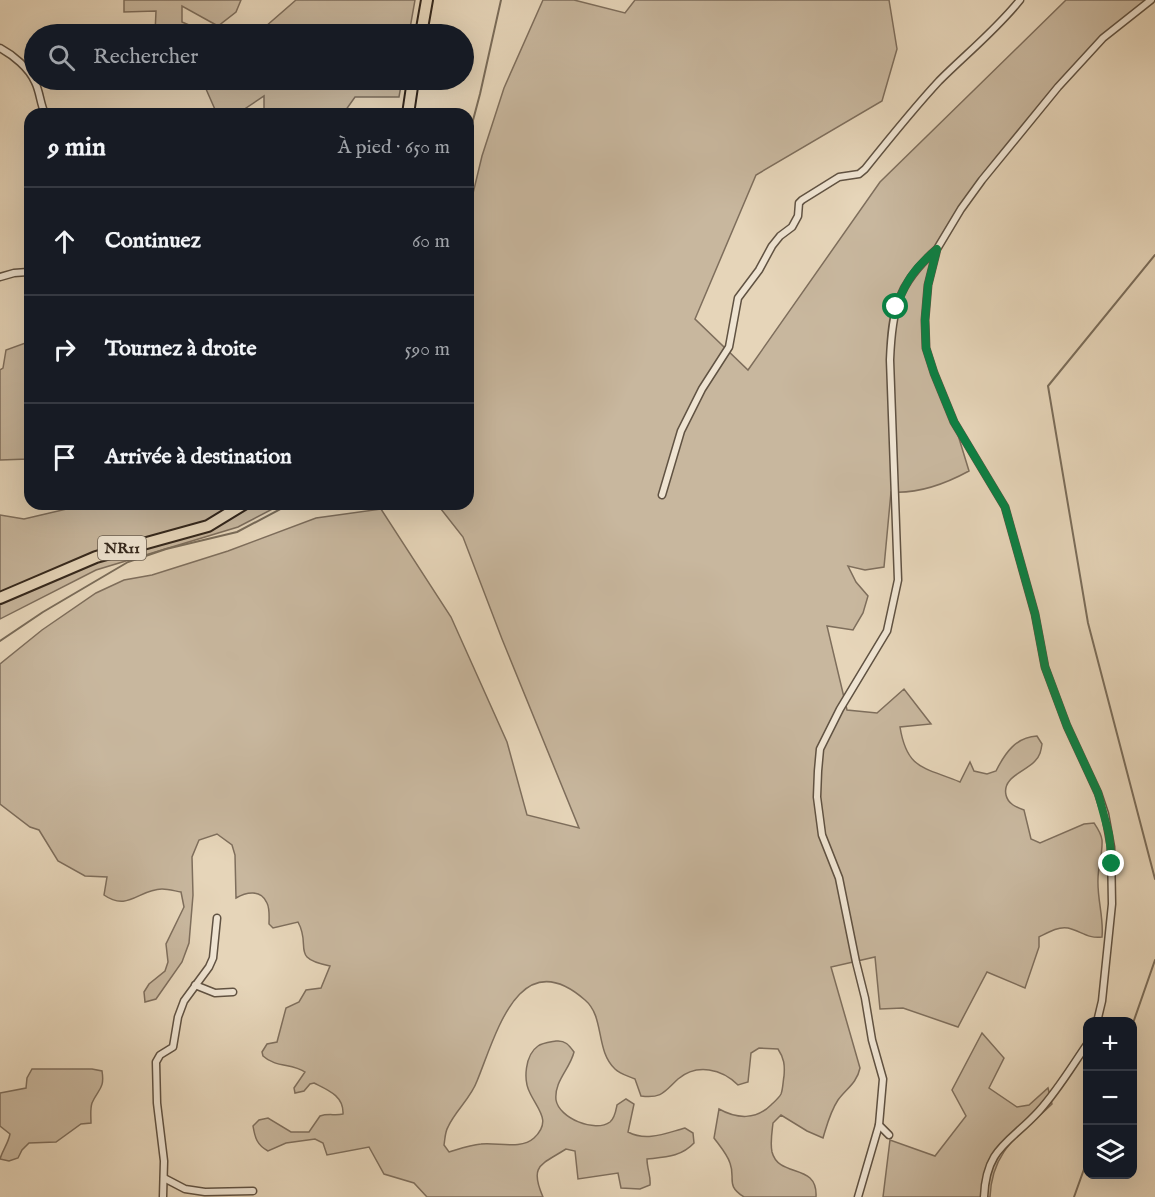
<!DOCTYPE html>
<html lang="fr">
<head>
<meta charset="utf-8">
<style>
	body { margin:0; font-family:"IM FELL English",serif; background:#242831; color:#f1f3f6 }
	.controls { position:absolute; right:18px; bottom:18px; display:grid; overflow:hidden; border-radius:12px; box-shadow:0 6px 24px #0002 }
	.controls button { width:54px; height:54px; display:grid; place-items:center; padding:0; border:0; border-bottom:2px solid #363941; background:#171b24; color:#f1f3f6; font:30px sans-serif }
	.stop { position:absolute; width:18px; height:18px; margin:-14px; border:4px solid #0b8043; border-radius:50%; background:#fff }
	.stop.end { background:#0b8043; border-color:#fff; box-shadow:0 2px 6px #0008 }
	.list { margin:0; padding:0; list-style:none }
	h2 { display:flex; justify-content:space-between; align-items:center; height:78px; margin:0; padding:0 24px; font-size:26px }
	h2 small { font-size:20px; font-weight:400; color:#9ea1a6 }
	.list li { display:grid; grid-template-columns:39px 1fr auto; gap:18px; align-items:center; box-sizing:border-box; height:108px; padding:0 24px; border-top:2px solid #363941 }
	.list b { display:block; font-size:22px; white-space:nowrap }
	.list em { font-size:20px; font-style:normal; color:#9ea1a6 }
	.icon { flex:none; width:33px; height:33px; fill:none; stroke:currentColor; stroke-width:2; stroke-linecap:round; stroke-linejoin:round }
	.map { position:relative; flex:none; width:1155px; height:1197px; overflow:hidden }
	.search { position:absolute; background:#171b24; box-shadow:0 6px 24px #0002; left:24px; top:24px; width:450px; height:66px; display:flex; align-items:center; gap:15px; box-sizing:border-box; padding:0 21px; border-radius:33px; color:#9ea1a6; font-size:22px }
	.panel { position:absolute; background:#171b24; box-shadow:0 6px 24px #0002; left:24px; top:108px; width:450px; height:402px; border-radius:18px }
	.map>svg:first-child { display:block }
	.green { fill:#c8b79e; stroke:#7e6e5c; stroke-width:1.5 }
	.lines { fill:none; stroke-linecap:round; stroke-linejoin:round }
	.stream { stroke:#7a6c59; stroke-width:2 }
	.minor-casing { stroke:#605242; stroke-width:9 }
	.trunk-casing { stroke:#33261b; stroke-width:14 }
	.minor { stroke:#efe4d2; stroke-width:6 }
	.trunk { stroke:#e6d5b9; stroke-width:10 }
	.route { stroke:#0b8043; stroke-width:8 }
	.labels { text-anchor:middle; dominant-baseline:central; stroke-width:5; stroke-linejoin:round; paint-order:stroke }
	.shield { fill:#efe4d2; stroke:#6b5f52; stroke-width:1.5 }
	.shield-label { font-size:15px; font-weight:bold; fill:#33261b }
</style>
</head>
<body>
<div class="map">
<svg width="1155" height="1197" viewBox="0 0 1155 1197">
	<rect width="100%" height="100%" fill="#e6d5b9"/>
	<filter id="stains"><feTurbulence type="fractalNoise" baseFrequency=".00333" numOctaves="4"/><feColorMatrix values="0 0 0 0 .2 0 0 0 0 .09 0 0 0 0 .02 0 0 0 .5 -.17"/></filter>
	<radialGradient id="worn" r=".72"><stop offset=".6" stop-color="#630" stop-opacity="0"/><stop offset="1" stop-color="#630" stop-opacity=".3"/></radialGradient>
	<g class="green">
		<path d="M124 0H241L236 12 218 26 182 6V22L210 34H155L156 11 124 12Z"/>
		<path d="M296 0H415L409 34H257Z"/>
		<path d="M543 0H574L625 13 635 0H889L897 49 882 101 756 175 695 319 748 370 880 182 1066 0H1151L1103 38 982 180 937 249 928 285 926 348 954 422 969 471C945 484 918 494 891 492L884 567 865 570 848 566 856 582 868 596 863 613 853 630 827 626 847 710 877 713 904 689 931 724 900 727C907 770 924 767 960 782L970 762 974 771 987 774 996 771C1005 753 1016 737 1037 736L1042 744C1041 751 1040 756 1035 761 1025 772 1002 777 1006 795 1008 804 1016 807 1024 810L1031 839 1040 843 1084 824 1094 823C1098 829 1101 833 1102 840 1103 853 1098 866 1098 879 1097 899 1104 918 1102 937 1088 939 1081 931 1068 928 1058 926 1047 933 1039 937V947L1025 988 987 972 958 1027 903 1008 880 1009 875 957 831 967 860 1068C857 1083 846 1089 838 1100 830 1112 827 1125 823 1138L807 1131 781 1115 773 1123C772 1132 770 1143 772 1152 779 1179 818 1162 816 1197H744C725 1185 736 1179 730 1163 727 1154 719 1145 714 1138L719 1109C737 1119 756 1120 771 1105 774 1102 779 1098 781 1094 783 1089 783 1081 784 1076 785 1065 784 1058 778 1049L759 1048 751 1053 748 1082 738 1085C722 1069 697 1063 678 1079 665 1091 662 1099 641 1096L635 1079C628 1076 620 1074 615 1069 595 1050 605 1017 585 1000 519 942 496 1035 477 1081 471 1098 455 1111 448 1127 445 1132 445 1139 444 1145L449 1152C459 1149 470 1145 481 1144 497 1142 521 1150 534 1138 552 1121 538 1110 530 1093 523 1080 525 1055 538 1046 542 1043 551 1042 556 1041 565 1040 569 1045 574 1052 570 1069 554 1081 556 1100 559 1118 595 1133 610 1122 615 1118 616 1110 617 1105L626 1099 634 1104 628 1132C647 1142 666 1133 685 1128L693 1133 694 1143C681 1157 665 1157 647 1159 647 1169 651 1176 650 1185L640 1189 621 1188 618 1173 578 1179 575 1151 566 1149C541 1165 529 1165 543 1197H427L414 1183 384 1174 369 1147 327 1155 323 1143 315 1139 286 1143 268 1151C257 1145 255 1138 253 1126L259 1120 268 1118 291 1132H309L320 1116C329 1113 335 1116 343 1114 344 1096 328 1090 314 1083L310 1084 304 1091 295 1093 294 1088 305 1072C292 1063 276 1068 263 1056L262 1052 267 1044 277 1042 286 1008 299 1002 306 990 321 988 330 966C289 958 312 947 298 922L273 928 269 924C269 918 270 909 267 903 261 889 246 892 236 898L235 855 232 845 217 834 199 840 192 857 193 895 189 943 182 962 156 999 145 1002 144 992 149 984 165 971 168 962 166 944 184 907 181 892C175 891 168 889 162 889 139 889 128 912 104 895L107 877 85 876 58 861 39 830 30 827 0 804V664L42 630 96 593 124 580 152 575 228 551 316 518 381 509 451 617 507 742 527 815 579 828 502 639 463 537 437 504H468V214L482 156 504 88Z"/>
		<path d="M181 80H402L399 97H355L343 114H264V96L237 114H217L206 89Z"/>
		<path d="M28 342 30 343V432L28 459 0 460V370L3 368 6 350Z"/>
		<path d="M88 504H282L238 527 96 570 0 619V515L24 519Z"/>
		<path d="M982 1033 1004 1058 989 1088 1017 1107 1029 1105 1048 1088 1052 1104C1020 1135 992 1149 990 1197H883L890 1140 935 1156 966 1116 952 1090Z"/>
		<path d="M32 1069H92L102 1071C105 1089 98 1089 92 1103 90 1109 91 1117 91 1123L81 1124 56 1142 29 1143 22 1150 18 1158 9 1161 0 1159C3 1149 8 1144 10 1134L0 1126V1093L26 1088 27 1078Z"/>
	</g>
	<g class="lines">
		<g class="stream">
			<path d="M468 139 480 94 501 0"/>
			<path d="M1155 255 1048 386 1088 623 1155 879"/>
			<path d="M0 641 43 612 128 562 166 549 237 532 290 504"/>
			<path d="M1132 1026 1155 960"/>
			<path d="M1074 1197 1088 1158"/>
		</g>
		<g class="minor-casing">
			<g id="minor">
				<path d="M0 48C13 55 29 68 35 82 40 92 40 103 45 114"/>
				<path d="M0 277 14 273 28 272"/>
				<path d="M662 495 681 431 702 389 729 347 738 298 759 270 772 246 780 236 792 227 798 216 799 203 802 200 839 177 859 174 865 169C889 139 913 109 939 81 966 54 996 30 1020 0"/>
				<path d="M195 985 215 993 233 992"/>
				<path d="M1097 1022 1102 1001 1112 904 1111 847 1105 814 1098 793 1067 726 1045 667 1035 614 1005 507 954 422 934 373 926 348 925 320 928 285 937 249 961 209 982 180 1058 87 1103 38 1151 0"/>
				<path d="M879 1125 889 1135"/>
				<path d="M164 1178 185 1189 205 1192 253 1191"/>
				<path d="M163 1197 164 1161 157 1103 156 1062 160 1055 173 1047 178 1017 184 1001 209 967 213 958 217 918"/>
				<path d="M858 1197 879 1125 883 1079 872 1040 865 998 856 962 839 878 822 835 817 797 818 771 820 749 840 709 887 631 898 580 890 360C892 310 897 284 936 250"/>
				<path d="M984 1197C986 1147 1010 1143 1039 1111 1058 1090 1072 1066 1088 1043"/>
			</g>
		</g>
		<g class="trunk-casing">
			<g id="trunk">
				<path d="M421 34 427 0"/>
				<path d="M408 114 413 80"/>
				<path d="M0 598 96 557 208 526 244 504"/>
			</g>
		</g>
		<use href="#minor" class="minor"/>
		<use href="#trunk" class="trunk"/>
	</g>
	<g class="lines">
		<path class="route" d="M896 307C907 279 914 269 937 249L928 285 925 320 926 348 934 373 954 422 1005 507 1035 614 1045 667 1067 726 1098 793 1109 834 1112 864"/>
	</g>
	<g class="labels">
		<rect class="shield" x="98" y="536" width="48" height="24" rx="4.5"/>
		<g class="shield-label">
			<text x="122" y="548">NR11</text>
		</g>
	</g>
	<rect width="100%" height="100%" filter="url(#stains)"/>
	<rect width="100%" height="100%" fill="url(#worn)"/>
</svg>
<div class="controls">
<button>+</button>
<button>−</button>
<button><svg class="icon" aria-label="layers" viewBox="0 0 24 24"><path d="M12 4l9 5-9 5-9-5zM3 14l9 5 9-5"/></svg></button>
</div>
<div class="stop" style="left:896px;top:307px"></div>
<div class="stop end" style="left:1112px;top:864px"></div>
<div class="search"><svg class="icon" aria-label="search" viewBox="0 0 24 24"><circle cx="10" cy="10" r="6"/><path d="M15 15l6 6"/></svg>Rechercher</div>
<section class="panel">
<h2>9 min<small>À pied · 650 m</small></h2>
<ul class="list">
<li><svg class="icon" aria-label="ahead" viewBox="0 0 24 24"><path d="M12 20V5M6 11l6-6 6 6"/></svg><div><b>Continuez</b></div><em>60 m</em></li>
<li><svg class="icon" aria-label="right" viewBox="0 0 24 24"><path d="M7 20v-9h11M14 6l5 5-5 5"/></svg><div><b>Tournez à droite</b></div><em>590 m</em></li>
<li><svg class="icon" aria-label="arrive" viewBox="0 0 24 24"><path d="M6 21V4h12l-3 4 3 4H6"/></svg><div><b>Arrivée à destination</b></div></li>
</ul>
</section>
</div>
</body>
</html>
